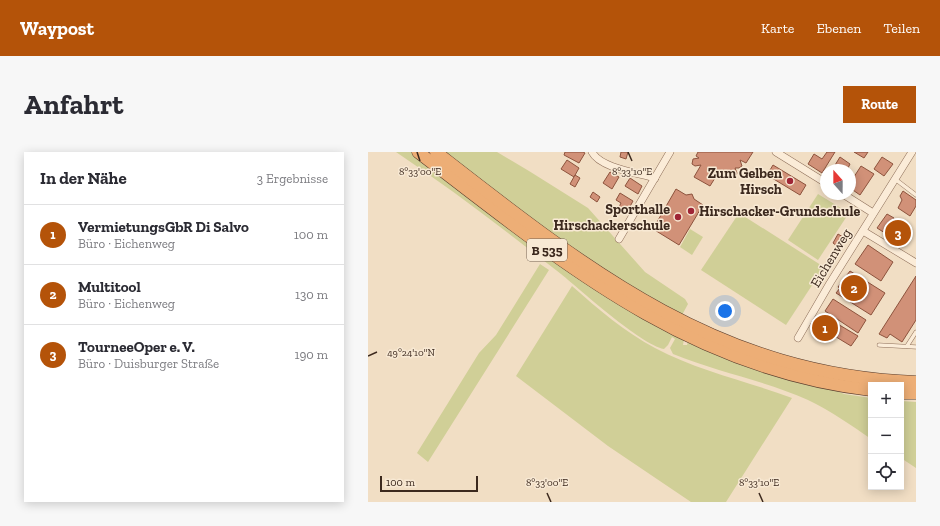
<!DOCTYPE html>
<html lang="de">
<head>
<meta charset="utf-8">
<style>
	body { margin:0; font-family:"Zilla Slab",serif; background:#f7f7f7; color:#2b2b33 }
	.controls { position:absolute; right:12px; bottom:12px; display:grid; overflow:hidden; border-radius:0px; box-shadow:0 2px 10px #0003 }
	.controls button { width:36px; height:36px; display:grid; place-items:center; padding:0; border:0; border-bottom:1px solid #e1e1e2; background:#fff; color:#2b2b33; font:20px sans-serif }
	.compass { position:absolute; left:452px; top:12px; width:36px; height:36px; border-radius:50%; background:#fff; box-shadow:0 2px 10px #0003; rotate:339deg }
	.scale { position:absolute; left:12px; bottom:10px; width:98px; box-sizing:border-box; padding-left:4px; border:2px solid #3c291e; border-top:0; font-size:11px; line-height:14px; white-space:nowrap; color:#3c291e; -webkit-text-stroke:3px #f8e9d4; paint-order:stroke }
	.you { position:absolute; left:357px; top:159px; width:14px; height:14px; margin:-10px; border:3px solid #fff; border-radius:50%; background:#1a73e8; box-shadow:0 0 0 6px #1a73e833 }
	.badge { display:grid; place-items:center; width:26px; height:26px; border-radius:50%; background:#b45309; color:#fff; font-size:13px; font-weight:700 }
	.pin { position:absolute; translate:-50% -50%; border:2px solid #fff; box-shadow:0 1px 4px #0006 }
	.list { margin:0; padding:0; list-style:none }
	h2 { display:flex; justify-content:space-between; align-items:center; height:52px; margin:0; padding:0 16px; font-size:17px }
	h2 small { font-size:13px; font-weight:400; color:#7c7c81 }
	.list li { display:grid; grid-template-columns:26px 1fr auto; gap:12px; align-items:center; box-sizing:border-box; height:60px; padding:0 16px; border-top:1px solid #e1e1e2 }
	.list b { display:block; font-size:15px; white-space:nowrap }
	.list p { margin:0; font-size:13px; white-space:nowrap; color:#7c7c81 }
	.list em { font-size:13px; font-style:normal; color:#7c7c81 }
	.icon { flex:none; width:22px; height:22px; fill:none; stroke:currentColor; stroke-width:2; stroke-linecap:round; stroke-linejoin:round }
	.map { position:relative; flex:none; width:548px; height:350px; overflow:hidden; border-radius:0px }
	header { display:flex; align-items:center; gap:24px; box-sizing:border-box; height:56px; padding:0 20px; background:#b45309; color:#fff }
	header strong { font-size:19px }
	nav { display:flex; gap:22px; margin-inline-start:auto; font-size:14px }
	.intro { display:flex; align-items:center; justify-content:space-between; box-sizing:border-box; height:96px; padding:0 24px }
	h1 { margin:0; font-size:28px }
	.button { padding:10px 18px; border-radius:0px; background:#b45309; color:#fff; font-size:14px; font-weight:700 }
	main { display:flex; gap:24px; padding:0 24px }
	aside { flex:1; background:#fff; border-radius:0px; box-shadow:0 2px 10px #0003 }
	.map>svg:first-child { display:block }
	.green { fill:#d0cf97 }
	.building { fill:#d19178; stroke:#8d533d }
	.lines { fill:none; stroke-linecap:round; stroke-linejoin:round }
	.service-casing { stroke:#8d6e59; stroke-width:4.5 }
	.minor-casing { stroke:#8d6e59; stroke-width:8 }
	.trunk-casing { stroke:#5a3d2d; stroke-width:13 }
	.service { stroke:#fbecd8; stroke-width:3.5 }
	.minor { stroke:#fbecd8; stroke-width:7 }
	.trunk { stroke:#edae76; stroke-width:12 }
	.ticks { fill:none; stroke:#3c291e; stroke-width:1.5 }
	.poi-dot { fill:#9f2536; stroke:#f8e9d4; stroke-width:1.5 }
	.labels { text-anchor:middle; dominant-baseline:central; stroke-width:3; stroke-linejoin:round; paint-order:stroke }
	.shield { fill:#f8e9d4; stroke:#746355; stroke-width:1 }
	.shield-label { font-size:13px; font-weight:bold; fill:#3c291e }
	.poi-label { font-size:14px; font-weight:bold; fill:#3c291e; stroke:#f8e9d4; text-anchor:end }
	.street-label { font-size:14px; fill:#3c291e; stroke:#f8e9d4 }
	.ticks-label { font-size:10px; text-anchor:middle; fill:#3c291e; stroke:#f8e9d4; stroke-width:3; stroke-linejoin:round; paint-order:stroke }
</style>
</head>
<body>
<header>
<strong>Waypost</strong>
<nav><a>Karte</a><a>Ebenen</a><a>Teilen</a></nav>
</header>
<div class="intro"><h1>Anfahrt</h1><a class="button">Route</a></div>
<main>
<aside>
<h2>In der Nähe<small>3 Ergebnisse</small></h2>
<ul class="list">
<li><span class="badge">1</span><div><b>VermietungsGbR Di Salvo</b><p>Büro · Eichenweg</p></div><em>100 m</em></li>
<li><span class="badge">2</span><div><b>Multitool</b><p>Büro · Eichenweg</p></div><em>130 m</em></li>
<li><span class="badge">3</span><div><b>TourneeOper e. V.</b><p>Büro · Duisburger Straße</p></div><em>190 m</em></li>
</ul>
</aside>
<div class="map">
<svg width="548" height="350" viewBox="0 0 548 350">
	<rect width="100%" height="100%" fill="#f1dec4"/>
	<g class="green">
		<path d="M28 0H43L151 82 316 187 315 193H319L320 190 465 237 476 242 503 246V287C483 273 463 259 440 248 398 229 349 220 305 202L302 196 307 187 304 185 300 193 296 197C272 192 214 139 193 122 139 80 85 38 28 0Z"/>
		<path d="M74 0H129L161 19 220 56 277 120 317 147 320 152 313 165 220 109Z"/>
		<path d="M450 42 481 61 450 108 420 88Z"/>
		<path d="M371 61 456 115 418 173 333 118Z"/>
		<path d="M322 77 335 85 324 103 312 95Z"/>
		<path d="M172 112 181 118 60 310 49 301 111 201 128 183Z"/>
		<path d="M204 134C230 157 257 180 287 196 330 219 379 229 424 246L358 350H323L240 294 148 224Z"/>
		<path d="M533 249 548 250V316L533 306Z"/>
	</g>
	<g class="building">
		<path d="M197 0H215L217 1 211 11 196 3Z"/>
		<path d="M253 0H260L258 7 252 5Z"/>
		<path d="M330 0H385L378 11 372 8 374 14 371 16H367L369 21 367 25H363L352 18 342 34 326 25 333 13 327 14 324 12 325 7 331 6 328 4Z"/>
		<path d="M459 0H467L454 21 440 12 446 2 454 7Z"/>
		<path d="M486 0H500L496 6Z"/>
		<path d="M472 5 482 12 479 18H464Z"/>
		<path d="M514 5 525 12 516 24 506 17Z"/>
		<path d="M199 8 211 16 206 25 193 17Z"/>
		<path d="M405 13 438 33 432 43 399 23Z"/>
		<path d="M493 14 506 22 492 43 482 36V31Z"/>
		<path d="M242 20 251 25 244 37 235 31Z"/>
		<path d="M207 23 212 26 207 35 202 32Z"/>
		<path d="M262 26 274 34 270 42 257 34Z"/>
		<path d="M308 37 318 43 324 42 326 47 335 53 311 93 285 77Z"/>
		<path d="M535 39 548 48V54L542 64 530 56 534 48 532 44Z"/>
		<path d="M225 40 232 45 229 50 222 45Z"/>
		<path d="M252 41 265 49 259 60 251 55 253 51 248 48Z"/>
		<path d="M519 62 526 66 517 81 509 76Z"/>
		<path d="M533 70 544 77 537 88 532 85 531 87 525 83Z"/>
		<path d="M470 82 475 85 469 94 465 91Z"/>
		<path d="M500 93 525 110 513 129 487 112Z"/>
		<path d="M482 119 517 141 503 163 468 141 472 136 470 135Z"/>
		<path d="M548 124V168L534 190 522 182 519 186 511 182Z"/>
		<path d="M465 147 498 168 490 181 457 159Z"/>
		<path d="M456 164 490 184 483 194 450 174Z"/>
	</g>
	<g class="lines">
		<g class="service-casing">
			<g id="service">
				<path d="M527 27 548 43"/>
				<path d="M511 193 548 195"/>
				<path d="M539 194 548 180"/>
			</g>
		</g>
		<g class="minor-casing">
			<g id="minor">
				<path d="M224 0C232 16 270 21 287 26"/>
				<path d="M408 0 458 31"/>
				<path d="M475 42 505 61"/>
				<path d="M495 79 548 111"/>
				<path d="M251 87 302 0"/>
				<path d="M430 186 462 131 544 0"/>
			</g>
		</g>
		<g class="trunk-casing">
			<g id="trunk">
				<path d="M50 0C191 108 319 217 503 238"/>
				<path d="M68 0C217 116 350 223 548 230"/>
				<path d="M533 241H548"/>
			</g>
		</g>
		<use href="#service" class="service"/>
		<use href="#minor" class="minor"/>
		<use href="#trunk" class="trunk"/>
	</g>
	<path class="ticks" d="M49 0 52 9M260 0 264 9M0 204 9 200M179 341 183 350M391 341 395 350"/>
	<g class="poi-dot">
		<circle cx="422" cy="29" r="4"/>
		<circle cx="323" cy="59" r="4"/>
		<circle cx="310" cy="65" r="4"/>
	</g>
	<g class="labels">
		<rect class="shield" x="159" y="87" width="40" height="22" rx="3"/>
		<g class="shield-label">
			<text x="179" y="98">B 535</text>
		</g>
		<g class="poi-label">
			<text x="414" y="21">Zum Gelben<tspan x="414" dy="16">Hirsch</tspan></text>
			<text x="302" y="57">Sporthalle<tspan x="302" dy="16">Hirschackerschule</tspan></text>
			<text x="331" y="59" text-anchor="start">Hirschacker-Grundschule</text>
		</g>
		<g class="street-label">
			<text transform="translate(463 106) rotate(-59)">Eichenweg</text>
		</g>
	</g>
	<g class="ticks-label">
		<text x="52" y="23">8°33'00"E</text>
		<text x="264" y="23">8°33'10"E</text>
		<text x="43" y="204">49°24'10"N</text>
		<text x="179" y="334">8°33'00"E</text>
		<text x="391" y="334">8°33'10"E</text>
	</g>
</svg>
<div class="controls">
<button>+</button>
<button>−</button>
<button><svg class="icon" aria-label="locate" viewBox="0 0 24 24"><circle cx="12" cy="12" r="6"/><path d="M12 2v4M12 18v4M2 12h4M18 12h4"/></svg></button>
</div>
<svg class="compass" viewBox="-18 -18 36 36"><path d="M0-13l5 13h-10z" fill="#e53935"/><path d="M0 13l5-13h-10z" fill="#7c7c81"/></svg>
<div class="scale">100 m</div>
<div class="you"></div>
<div class="pin badge" style="left:457px;top:176px">1</div>
<div class="pin badge" style="left:486px;top:136px">2</div>
<div class="pin badge" style="left:530px;top:81px">3</div>
</div>
</main>
</body>
</html>
